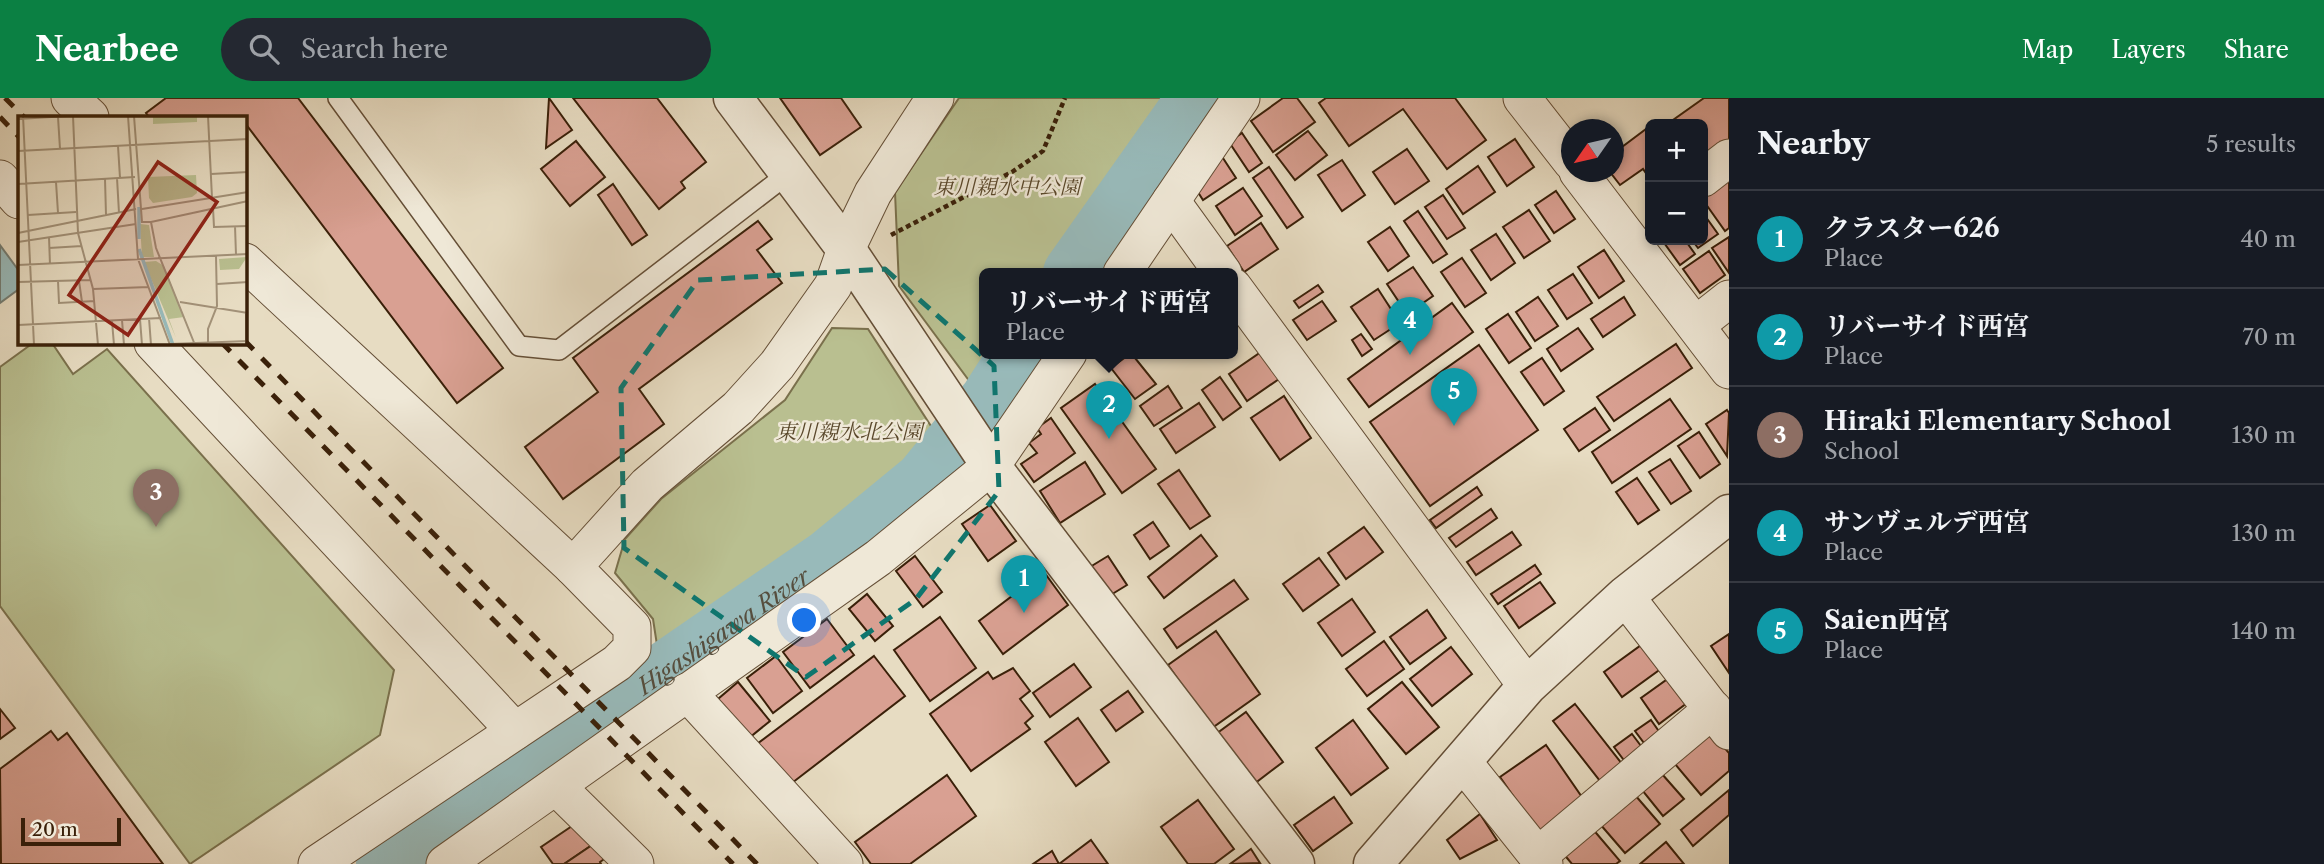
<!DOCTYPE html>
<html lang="en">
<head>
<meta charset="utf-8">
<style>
	body { margin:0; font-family:"Libre Caslon Text","Noto Serif JP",serif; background:#242831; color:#f1f3f6 }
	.controls { position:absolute; right:21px; top:21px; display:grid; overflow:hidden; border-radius:10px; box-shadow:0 4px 10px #0003 }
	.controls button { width:63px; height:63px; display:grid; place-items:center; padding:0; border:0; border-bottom:2px solid #363941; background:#171b24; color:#f1f3f6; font:35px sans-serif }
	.compass { position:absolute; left:1561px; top:21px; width:63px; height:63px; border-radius:50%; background:#171b24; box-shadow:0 4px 10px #0003; rotate:236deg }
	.scale { position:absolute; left:21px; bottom:18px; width:100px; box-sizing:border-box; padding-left:7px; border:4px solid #3a2009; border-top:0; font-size:19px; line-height:24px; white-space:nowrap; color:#3a2009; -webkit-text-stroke:5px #efe8d7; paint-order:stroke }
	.you { position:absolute; left:805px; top:523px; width:24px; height:24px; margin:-18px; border:5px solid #fff; border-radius:50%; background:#1a73e8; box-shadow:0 0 0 10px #1a73e833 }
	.badge { display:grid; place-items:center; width:46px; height:46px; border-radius:50%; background:#0b8043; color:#fff; font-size:23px; font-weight:700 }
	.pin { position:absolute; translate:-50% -58px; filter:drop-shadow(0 2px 4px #0008) }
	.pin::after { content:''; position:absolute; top:37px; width:24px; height:21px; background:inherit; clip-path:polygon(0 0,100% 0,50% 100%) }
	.popup { position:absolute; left:979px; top:170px; width:259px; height:91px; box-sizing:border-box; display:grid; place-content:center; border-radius:10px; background:#171b24; filter:drop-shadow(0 2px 5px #0005); font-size:23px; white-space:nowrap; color:#9ea1a6 }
	.popup b { font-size:26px; color:#f1f3f6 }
	.popup::after { content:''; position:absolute; left:50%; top:100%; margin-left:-14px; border:14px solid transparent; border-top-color:#171b24 }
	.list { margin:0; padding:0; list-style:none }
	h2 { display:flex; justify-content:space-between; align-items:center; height:91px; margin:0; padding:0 28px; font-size:30px }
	h2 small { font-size:23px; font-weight:400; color:#9ea1a6 }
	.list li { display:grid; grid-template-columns:46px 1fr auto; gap:21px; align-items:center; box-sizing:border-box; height:98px; padding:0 28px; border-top:2px solid #363941 }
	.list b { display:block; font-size:26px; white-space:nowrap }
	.list p { margin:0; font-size:23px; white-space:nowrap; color:#9ea1a6 }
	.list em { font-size:23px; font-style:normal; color:#9ea1a6 }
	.icon { flex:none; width:38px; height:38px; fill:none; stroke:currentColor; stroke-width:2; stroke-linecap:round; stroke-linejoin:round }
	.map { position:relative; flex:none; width:1729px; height:766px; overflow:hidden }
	header { display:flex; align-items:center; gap:42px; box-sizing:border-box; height:98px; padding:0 35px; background:#0b8043; color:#fff }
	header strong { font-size:33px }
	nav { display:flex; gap:38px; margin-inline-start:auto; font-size:24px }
	.search { width:490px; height:63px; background:#242831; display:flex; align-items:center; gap:18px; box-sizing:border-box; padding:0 24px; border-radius:38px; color:#9ea1a6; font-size:26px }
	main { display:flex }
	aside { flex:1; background:#171b24 }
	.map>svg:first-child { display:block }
	.green { fill:#b9bf90; stroke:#7a704c; stroke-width:2 }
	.water { fill:#98baba; stroke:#727c73; stroke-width:2 }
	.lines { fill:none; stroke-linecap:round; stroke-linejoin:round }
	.river { stroke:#98baba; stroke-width:60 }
	.building { fill:#d9a092; stroke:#3a2009; stroke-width:2 }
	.service-casing { stroke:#654f37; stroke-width:22 }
	.minor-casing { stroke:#654f37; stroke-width:39 }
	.tertiary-casing { stroke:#654f37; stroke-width:41 }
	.path { stroke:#3a2009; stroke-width:4.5; stroke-dasharray:5 3.5; stroke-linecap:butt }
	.service { stroke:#efe8d7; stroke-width:19 }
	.minor { stroke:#efe8d7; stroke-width:37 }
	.tertiary { stroke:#efe8d7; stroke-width:38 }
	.rail { stroke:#3a2009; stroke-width:5; stroke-dasharray:12 12; stroke-linecap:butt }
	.marked { fill:none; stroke:#0f766e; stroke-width:5; stroke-dasharray:14 9; stroke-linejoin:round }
	.labels { text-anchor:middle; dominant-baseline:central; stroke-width:5; stroke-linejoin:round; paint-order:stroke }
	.park-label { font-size:21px; font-style:italic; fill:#5a482b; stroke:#efe8d7 }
	.water-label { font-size:23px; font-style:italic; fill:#564e3e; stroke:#efe8d7 }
	.inset-river { fill:none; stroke:#98baba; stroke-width:3.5 }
	.inset-road { fill:none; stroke:#a29178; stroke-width:2 }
	.view { fill:#8f2418; fill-opacity:0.15; stroke:#8f2418; stroke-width:3.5 }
	.inset-edge { fill:none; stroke:#3a2009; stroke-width:3.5 }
</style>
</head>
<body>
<header>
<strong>Nearbee</strong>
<div class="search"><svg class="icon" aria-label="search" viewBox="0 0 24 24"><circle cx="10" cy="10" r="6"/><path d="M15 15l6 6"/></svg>Search here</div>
<nav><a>Map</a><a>Layers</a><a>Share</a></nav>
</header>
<main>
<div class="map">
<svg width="1729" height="766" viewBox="0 0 1729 766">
	<rect width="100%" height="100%" fill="#e7dcc2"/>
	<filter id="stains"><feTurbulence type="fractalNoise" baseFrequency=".00286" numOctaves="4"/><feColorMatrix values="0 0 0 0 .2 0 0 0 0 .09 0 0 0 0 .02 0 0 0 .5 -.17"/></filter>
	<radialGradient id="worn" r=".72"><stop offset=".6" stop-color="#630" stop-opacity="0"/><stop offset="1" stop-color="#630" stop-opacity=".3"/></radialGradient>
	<g class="green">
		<path d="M959 0H1180L1057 175H985V255H1001L976 292 899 188 895 94Z"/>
		<path d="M832 230 868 231 940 342C862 430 754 493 659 560L653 521 615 475 625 441 661 401 785 302Z"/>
		<path d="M33 245H52L73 276 107 251 394 572 380 637 190 766 0 508V269Z"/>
	</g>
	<path class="water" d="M0 147 19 173V191L0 205Z"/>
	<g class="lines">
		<g class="river">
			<path d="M1073 175 1197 0"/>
			<path id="s1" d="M386 766 829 461 924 383 990 302 1020 255"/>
		</g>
	</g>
	<g class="building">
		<path d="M166 0H298L503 270 457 305 245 25V19H149L146 15Z"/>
		<path d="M549 0 572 32 546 50Z"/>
		<path d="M573 0H657L706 64 681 84 685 90 659 111Z"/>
		<path d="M780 0H841L861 29 820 57Z"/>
		<path d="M1283 0H1297L1315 24 1273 54 1251 23Z"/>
		<path d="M1326 0H1455L1486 42 1447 71 1403 11 1349 48 1319 5Z"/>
		<path d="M1704 0H1729V48L1703 67V26H1676L1673 22Z"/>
		<path d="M1650 28V81L1643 71 1620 87 1610 74H1614V55Z"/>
		<path d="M1308 33 1327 57 1295 82 1276 57Z"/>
		<path d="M1242 35 1262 65 1249 74 1229 44Z"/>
		<path d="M1515 41 1534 69 1507 88 1488 59Z"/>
		<path d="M576 43 605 79 570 108 541 71Z"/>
		<path d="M1407 51 1429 83 1395 106 1373 74Z"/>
		<path d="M1219 54 1236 80 1203 102 1196 91Z"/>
		<path d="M1342 62 1365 97 1342 113 1318 77Z"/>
		<path d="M1478 68 1495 94 1463 116 1446 91Z"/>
		<path d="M1269 69 1303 119 1287 130 1253 80Z"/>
		<path d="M1729 72V130L1725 133 1703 102V90Z"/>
		<path d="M613 86 647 137 632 147 598 97Z"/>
		<path d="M1243 90 1262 118 1235 137 1216 108Z"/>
		<path d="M1556 93 1575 121 1554 135 1535 107Z"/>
		<path d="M1443 97 1465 130 1447 141 1425 109Z"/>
		<path d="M1529 112 1550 143 1524 160 1503 129Z"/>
		<path d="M1418 113 1447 156 1433 165 1404 123Z"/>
		<path d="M1703 115 1718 136 1698 150 1692 142H1703Z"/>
		<path d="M758 123 772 141 757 152 782 185 639 291 664 326 563 401 525 349 598 294 573 260Z"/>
		<path d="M1261 125 1278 151 1244 174 1227 148Z"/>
		<path d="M1390 129 1409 158 1388 173 1368 144Z"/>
		<path d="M1496 136 1515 165 1491 182 1471 152Z"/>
		<path d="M1729 139V175L1712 150Z"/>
		<path d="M1662 142H1685L1695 156 1680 167Z"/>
		<path d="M1604 152 1624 183 1599 200 1578 169Z"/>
		<path d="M1709 153 1725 177 1700 195 1683 171Z"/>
		<path d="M1462 160 1486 195 1465 209 1441 174Z"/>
		<path d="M1413 169 1433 198 1407 216 1387 186Z"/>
		<path d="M1573 176 1592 205 1567 221 1548 192Z"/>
		<path d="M1318 187 1323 194 1299 210 1294 203Z"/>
		<path d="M1378 191 1400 225 1374 242 1351 209Z"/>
		<path d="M1538 199 1558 228 1535 243 1516 214Z"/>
		<path d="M1624 199 1635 217 1603 239 1591 221Z"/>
		<path d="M1322 203 1336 223 1307 242 1293 222Z"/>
		<path d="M1452 205 1473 234 1369 309 1348 281Z"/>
		<path d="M1508 216 1531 250 1509 265 1486 231Z"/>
		<path d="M1578 230 1593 251 1561 273 1547 251Z"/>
		<path d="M1361 236 1372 251 1362 258 1352 242Z"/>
		<path d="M1676 246 1692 270 1614 323 1597 299Z"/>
		<path d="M1479 247 1538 332 1430 408 1370 324Z"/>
		<path d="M1261 254 1279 281 1247 303 1229 276Z"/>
		<path d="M1131 255 1156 286 1135 301 1111 270Z"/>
		<path d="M1542 260 1564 293 1544 307 1521 274Z"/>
		<path d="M1220 279 1241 309 1223 322 1202 292Z"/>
		<path d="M1095 286 1156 371 1122 395 1061 310Z"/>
		<path d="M1168 288 1182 310 1154 328 1140 308Z"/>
		<path d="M1284 298 1311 340 1280 362 1251 320Z"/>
		<path d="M1670 301 1691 331 1612 385 1592 354Z"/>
		<path d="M1199 305 1215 329 1176 355 1160 331Z"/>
		<path d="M1595 310 1610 332 1579 353 1564 331Z"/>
		<path d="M1727 312 1729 315 1727 358 1706 326Z"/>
		<path d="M1051 320 1075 355 1034 384 1021 366 1037 355 1029 345 1041 336 1037 330Z"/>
		<path d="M1699 334 1720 366 1700 380 1678 348Z"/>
		<path d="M1670 361 1691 393 1671 406 1649 374Z"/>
		<path d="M1085 364 1105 396 1060 425 1040 393Z"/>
		<path d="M1179 372 1210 418 1190 431 1158 386Z"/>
		<path d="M1637 380 1659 412 1638 426 1616 394Z"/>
		<path d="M1477 389 1482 397 1436 430 1430 422Z"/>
		<path d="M990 407 1016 443 988 463 962 426Z"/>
		<path d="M1491 411 1497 420 1456 449 1449 440Z"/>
		<path d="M1153 424 1169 448 1150 461 1134 437Z"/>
		<path d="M1364 429 1383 454 1346 481 1328 455Z"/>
		<path d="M1512 434 1521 447 1476 477 1467 464Z"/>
		<path d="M1201 437 1217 458 1164 500 1148 479Z"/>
		<path d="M915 458 942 494 923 509 896 473Z"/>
		<path d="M1108 458 1127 487 1109 498 1090 469Z"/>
		<path d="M1319 460 1339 487 1303 513 1283 486Z"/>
		<path d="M1535 467 1541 476 1498 506 1491 496Z"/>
		<path d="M1044 474 1068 507 1003 556 979 523Z"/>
		<path d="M1234 482 1248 501 1177 550 1164 531Z"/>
		<path d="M1540 484 1555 505 1519 530 1504 508Z"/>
		<path d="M867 496 893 528 875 543 849 511Z"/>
		<path d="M1352 501 1375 534 1342 558 1318 525Z"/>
		<path d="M1427 512 1446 540 1410 566 1390 539Z"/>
		<path d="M940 519 976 570 930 603 894 552Z"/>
		<path d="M827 521 854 557 810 590 783 554Z"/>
		<path d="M1216 533 1260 596 1212 630 1168 567Z"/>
		<path d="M1729 536V575L1711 548Z"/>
		<path d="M1384 543 1404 571 1367 598 1346 571Z"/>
		<path d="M1644 545 1662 570 1622 599 1604 574Z"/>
		<path d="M1451 549 1472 576 1432 608 1410 581Z"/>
		<path d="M776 558 802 593 773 615 747 580Z"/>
		<path d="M874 558 905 598 792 685 757 646Z"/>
		<path d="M1074 566 1091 589 1050 619 1033 595Z"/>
		<path d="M1013 570 1030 593 1020 601 1033 618 1025 625 1030 631 971 673 930 616 988 574 993 581Z"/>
		<path d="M1669 580 1687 605 1659 626 1641 600Z"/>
		<path d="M738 584 770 623 749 640 718 601Z"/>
		<path d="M1402 584 1439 629 1406 656 1368 611Z"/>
		<path d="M1128 593 1143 614 1116 633 1101 612Z"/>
		<path d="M1575 606 1626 671 1604 688 1553 623Z"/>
		<path d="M0 611 15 630 0 641Z"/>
		<path d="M1246 614 1283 664 1254 686 1216 636Z"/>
		<path d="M1078 620 1109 664 1076 688 1045 644Z"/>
		<path d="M1353 622 1388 670 1351 697 1316 650Z"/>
		<path d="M1651 622 1665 642 1650 653 1635 633Z"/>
		<path d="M1707 629 1729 655V673L1701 697 1670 660Z"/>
		<path d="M51 633 58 642 67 635 163 766H1L0 671Z"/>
		<path d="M1632 636 1647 656 1629 669 1614 649Z"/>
		<path d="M1546 647 1584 702 1538 734 1500 679Z"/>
		<path d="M1662 676 1684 701 1663 718 1642 692Z"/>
		<path d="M947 677 976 718 910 766H871L855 744Z"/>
		<path d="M1729 692V717L1693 748 1681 732Z"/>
		<path d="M1635 697 1660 726 1625 755 1600 726Z"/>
		<path d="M1334 699 1352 725 1313 753 1294 727Z"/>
		<path d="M1198 702 1234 751 1214 766H1188L1161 729Z"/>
		<path d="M1480 716 1497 742 1460 761 1447 742Z"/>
		<path d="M578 724 598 743 564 766H553L541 749Z"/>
		<path d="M1591 729 1620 763 1616 766H1572L1562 754Z"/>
		<path d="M1091 742 1108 766H1033L1052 753 1059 766Z"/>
		<path d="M598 743 607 759 600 764 601 766H564Z"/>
		<path d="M1666 744 1684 766H1640Z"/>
		<path d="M1251 751 1260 765 1230 766Z"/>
	</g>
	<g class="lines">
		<g class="service-casing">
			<path id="service" d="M338 0 519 248 559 252 789 75"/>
		</g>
		<g class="minor-casing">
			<g id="minor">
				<path d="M70 0 90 19"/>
				<path d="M1522 0 1572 64"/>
				<path d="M1578 74 1729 272"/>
				<path d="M1703 80 1729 60"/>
				<path d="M0 81 19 102"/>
				<path d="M1171 103 1223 175"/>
				<path d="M245 164 573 469"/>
				<path d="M1122 175 1241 0"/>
				<path d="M1233 189 1527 588"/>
				<path d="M1696 227 1729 201"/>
				<path d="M153 245 515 633"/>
				<path d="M1625 498 1729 633"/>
				<path d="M687 594 844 766"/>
				<path d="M1462 663 1544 766"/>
				<path d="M556 688 635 766"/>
				<path d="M1539 757 1713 611"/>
				<path d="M317 766 617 565 632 550V529L573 469 647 387 738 310 777 267 833 188 846 151 873 95 935 0"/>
				<path d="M445 766 878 460 991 368 1068 255"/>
			</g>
		</g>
		<g class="tertiary-casing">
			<g id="tertiary">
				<path d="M733 0 846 151 991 368 1295 766"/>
				<path d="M1373 766 1527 588 1625 498 1729 416"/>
			</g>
		</g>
		<path class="path" d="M891 137 1012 74 1043 53 1065 0"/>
		<use href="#service" class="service"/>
		<use href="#minor" class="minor"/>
		<use href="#tertiary" class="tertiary"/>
		<g class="rail">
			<path d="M5 0 24 19"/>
			<path d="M0 19 19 39"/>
			<path d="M245 243 757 766"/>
			<path d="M222 245 733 766"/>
		</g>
	</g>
	<path class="marked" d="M885 171 994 268 999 393 916 501 806 579 624 450 621 290 698 182Z"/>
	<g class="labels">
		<g class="park-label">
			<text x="1007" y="88">東川親水中公園</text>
			<text x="849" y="333">東川親水北公園</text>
		</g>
		<g class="water-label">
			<text stroke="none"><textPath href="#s1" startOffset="410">Higashigawa River</textPath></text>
		</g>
	</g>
	<g transform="translate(18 18)">
		<rect width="229" height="229" fill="#e7dcc2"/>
		<path d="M135 0H179V6L135 8ZM178 59 179 77 174 81 135 87 131 82 130 61ZM122 108 131 109 136 141H124ZM229 141 221 153 202 154 201 143ZM138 145 146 150 166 201 151 203 158 222 126 146Z" fill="#b9bf90"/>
		<path class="inset-river" d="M121 91V123M121 133 155 229"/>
		<path class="inset-road" d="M5 0 16 229M55 0 60 117 75 173 80 229M110 0 120 143 152 229M116 0 124 106H133L138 132 177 229M190 0 194 82M40 1 42 33M0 3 50 0M100 30 102 62M0 35 230 23M193 58 230 56M99 62 101 97M87 63 88 99M38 66 40 97M0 68 117 61M195 92 196 111 230 110M124 93 230 76M10 99 58 96M133 106 230 85M217 110 218 139M0 117 118 93M31 121 32 149M0 126 118 108M31 132 64 130M0 149 230 138M40 165 41 187 77 185M61 165 64 186M0 166 73 164M199 168 230 166M75 173 131 171M162 186 230 197M228 197V229M131 202 133 229M122 203 124 229M104 204 106 229M94 205 96 229M0 209 143 202M126 229 230 225M190 229V213L199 190 198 140"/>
		<path class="view" d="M140 46 199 86 110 219 51 179Z"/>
		<rect width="229" height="229" class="inset-edge"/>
	</g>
	<rect width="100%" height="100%" filter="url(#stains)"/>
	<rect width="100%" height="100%" fill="url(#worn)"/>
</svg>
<div class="controls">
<button>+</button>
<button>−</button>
</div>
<svg class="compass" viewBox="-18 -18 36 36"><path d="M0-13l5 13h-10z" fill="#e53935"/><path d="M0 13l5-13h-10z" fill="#9ea1a6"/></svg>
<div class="scale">20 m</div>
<div class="you"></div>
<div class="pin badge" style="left:1024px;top:515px;background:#0f9aa8">1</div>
<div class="pin badge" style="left:1109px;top:341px;background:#0f9aa8">2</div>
<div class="popup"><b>リバーサイド西宮</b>Place</div>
<div class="pin badge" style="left:156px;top:429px;background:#8d6e63">3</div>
<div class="pin badge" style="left:1410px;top:257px;background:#0f9aa8">4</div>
<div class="pin badge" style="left:1454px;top:328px;background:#0f9aa8">5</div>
</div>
<aside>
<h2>Nearby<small>5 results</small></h2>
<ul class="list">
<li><span class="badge" style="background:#0f9aa8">1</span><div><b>クラスター626</b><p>Place</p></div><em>40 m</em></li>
<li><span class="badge" style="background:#0f9aa8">2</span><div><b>リバーサイド西宮</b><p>Place</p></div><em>70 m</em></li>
<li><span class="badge" style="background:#8d6e63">3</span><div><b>Hiraki Elementary School</b><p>School</p></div><em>130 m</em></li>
<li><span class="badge" style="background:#0f9aa8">4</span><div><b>サンヴェルデ西宮</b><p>Place</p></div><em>130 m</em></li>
<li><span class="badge" style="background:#0f9aa8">5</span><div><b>Saien西宮</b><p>Place</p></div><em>140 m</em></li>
</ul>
</aside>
</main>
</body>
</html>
